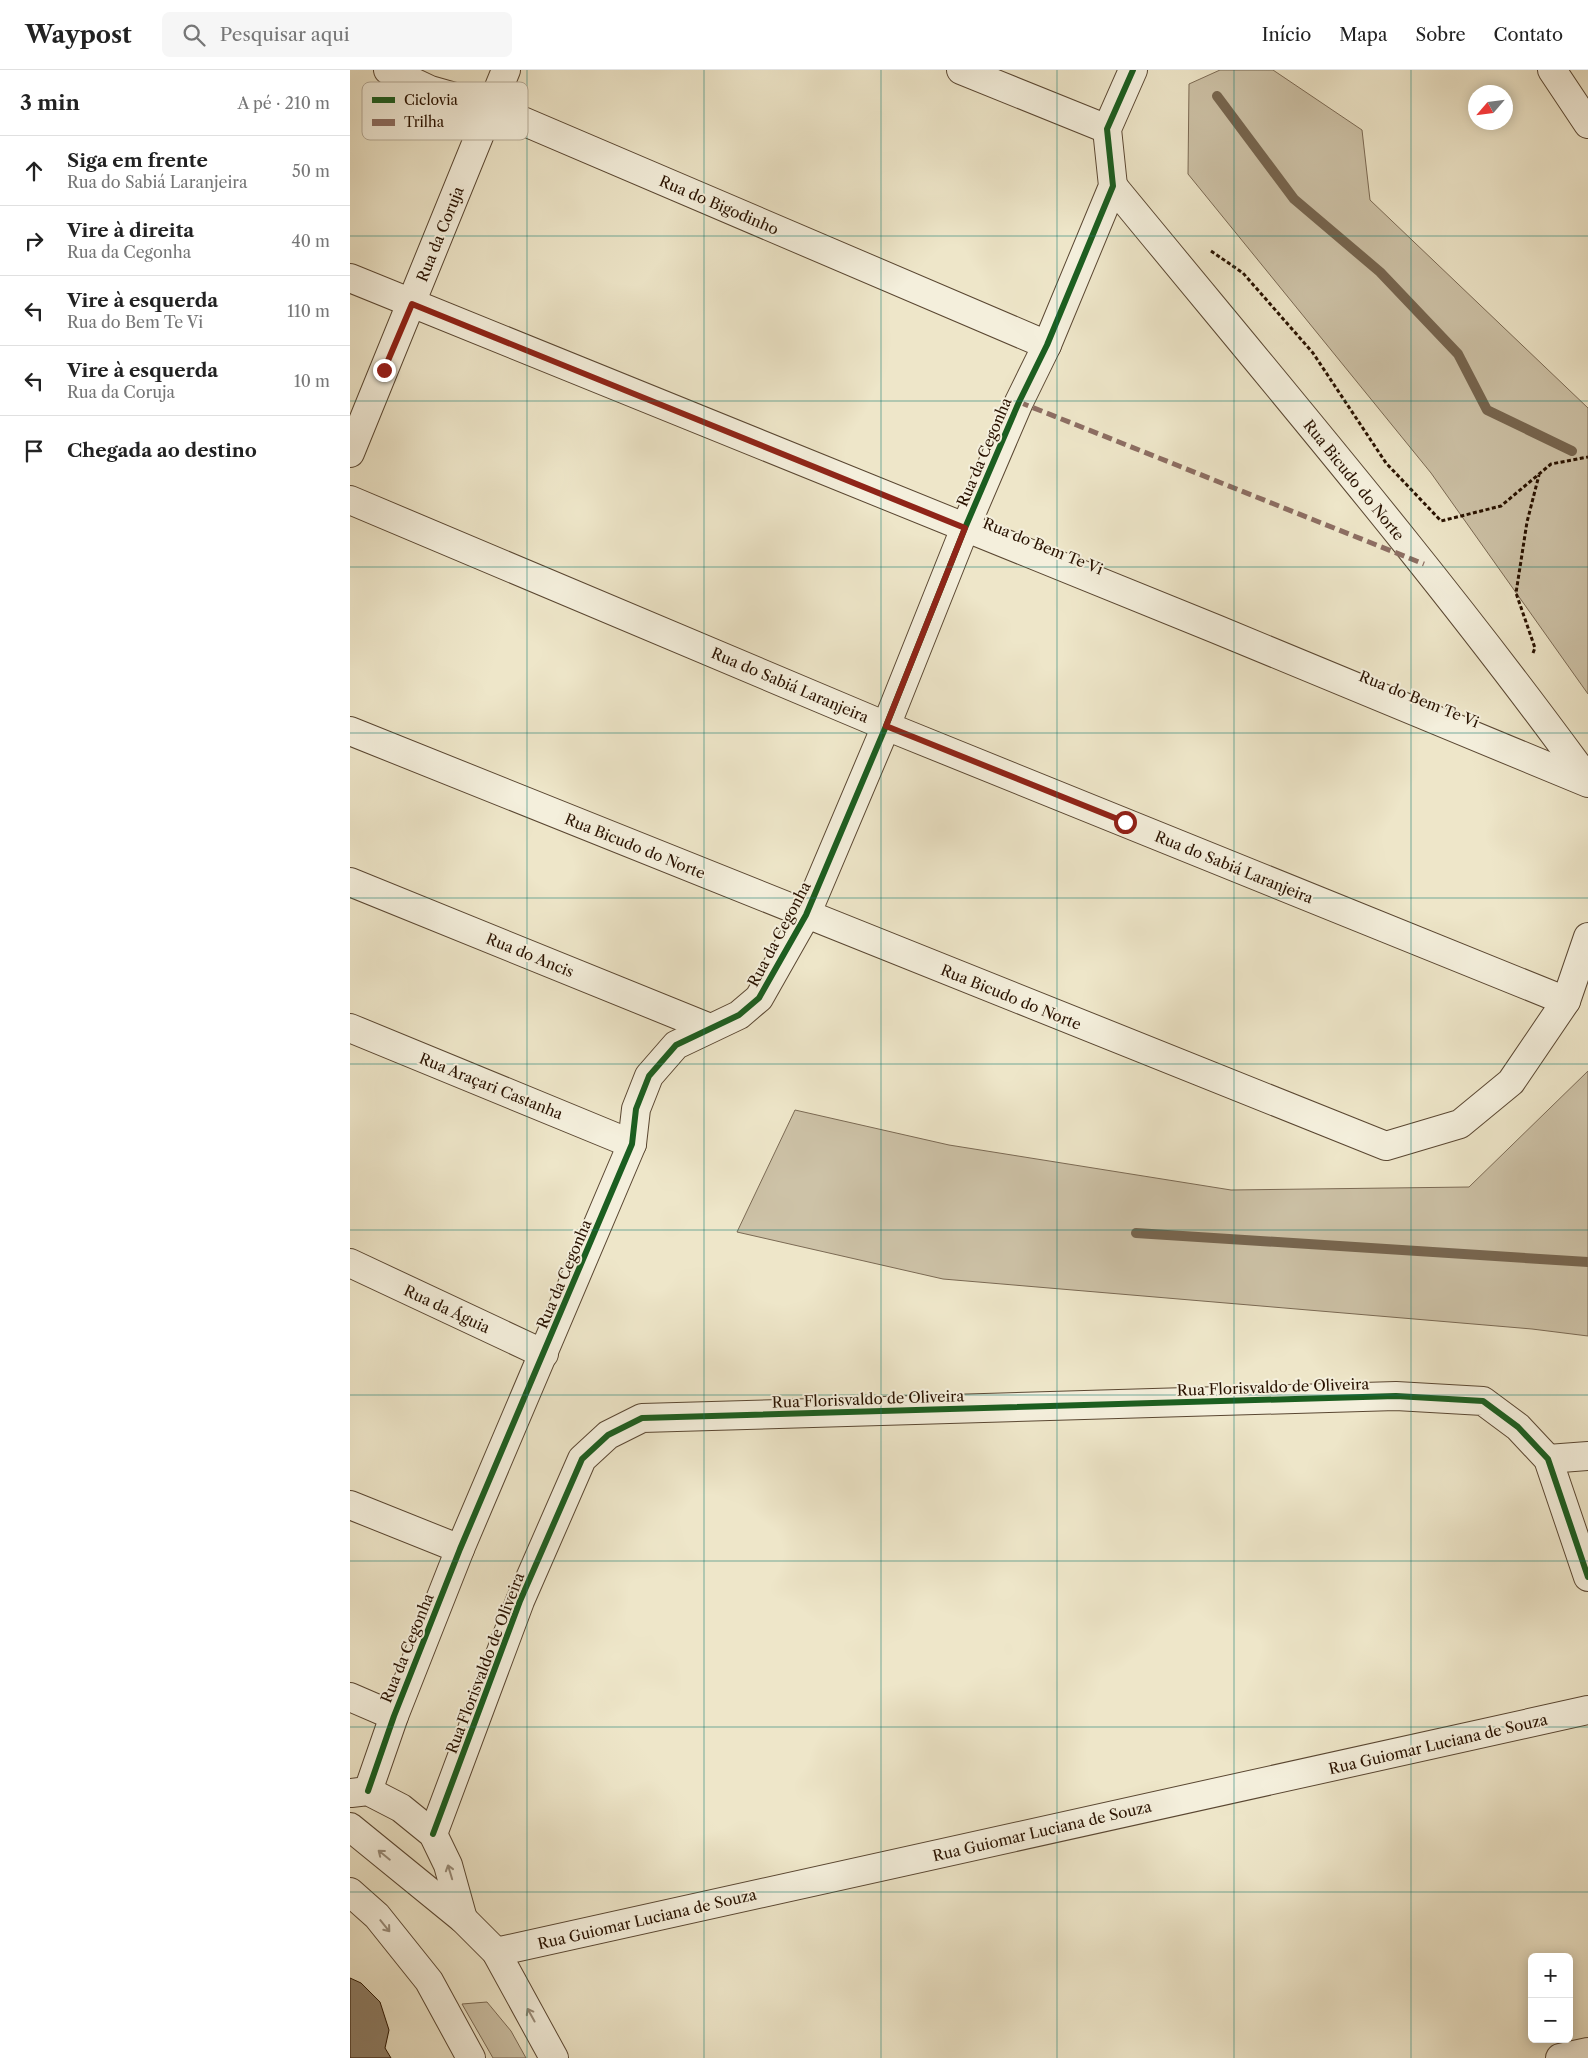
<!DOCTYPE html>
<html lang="pt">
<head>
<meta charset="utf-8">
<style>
	body { margin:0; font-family:"Libre Caslon Text",serif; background:#f6f6f6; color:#222 }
	.controls { position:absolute; right:15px; bottom:15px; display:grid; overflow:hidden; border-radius:8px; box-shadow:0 2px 12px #0003 }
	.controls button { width:45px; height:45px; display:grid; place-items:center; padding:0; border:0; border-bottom:1px solid #e0e0e0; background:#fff; color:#222; font:25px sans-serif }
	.compass { position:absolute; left:1118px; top:15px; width:45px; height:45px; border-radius:50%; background:#fff; box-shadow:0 2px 12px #0003; rotate:242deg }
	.stop { position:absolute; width:15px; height:15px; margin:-11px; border:4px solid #8f2418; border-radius:50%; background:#fff }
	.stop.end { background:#8f2418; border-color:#fff; box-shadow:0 1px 5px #0008 }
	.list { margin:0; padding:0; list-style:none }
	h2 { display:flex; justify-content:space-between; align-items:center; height:65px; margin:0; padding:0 20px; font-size:21px }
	h2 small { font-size:16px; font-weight:400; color:#767676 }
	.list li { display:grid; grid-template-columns:32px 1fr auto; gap:15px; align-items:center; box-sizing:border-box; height:70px; padding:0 20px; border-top:1px solid #e0e0e0 }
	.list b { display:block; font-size:19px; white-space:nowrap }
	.list p { margin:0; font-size:16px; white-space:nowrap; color:#767676 }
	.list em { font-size:16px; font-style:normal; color:#767676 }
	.icon { flex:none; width:28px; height:28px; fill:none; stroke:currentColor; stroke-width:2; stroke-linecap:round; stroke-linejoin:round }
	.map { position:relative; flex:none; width:1238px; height:1988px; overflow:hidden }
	header { display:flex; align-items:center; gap:30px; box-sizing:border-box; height:70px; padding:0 25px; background:#fff; border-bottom:1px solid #e0e0e0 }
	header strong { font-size:24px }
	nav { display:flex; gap:28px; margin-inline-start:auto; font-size:18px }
	.search { width:350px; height:45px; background:#f6f6f6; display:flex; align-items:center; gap:12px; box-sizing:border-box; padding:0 18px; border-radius:8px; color:#767676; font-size:19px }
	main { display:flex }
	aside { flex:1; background:#fff }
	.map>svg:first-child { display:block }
	.green { fill:#cdc2a7; stroke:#7b6a54 }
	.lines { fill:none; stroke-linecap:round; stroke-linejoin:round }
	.stream { stroke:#776650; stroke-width:10 }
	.building { fill:#8f8069; stroke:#291200; filter:url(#shadow) }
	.minor-casing { stroke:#5a4732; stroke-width:30 }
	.path { stroke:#291200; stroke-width:3; stroke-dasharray:4 2.5; stroke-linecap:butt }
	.minor { stroke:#f4efdc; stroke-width:28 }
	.quiet { stroke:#8d6e63; stroke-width:5; stroke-dasharray:10 5; stroke-linecap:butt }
	.cycleway-casing { stroke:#f4efdc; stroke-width:9 }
	.cycleway { stroke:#1b5e20; stroke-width:6 }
	.oneway { stroke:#998c79 }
	.route { stroke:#8f2418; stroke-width:6 }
	.grid { fill:none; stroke:#0f766e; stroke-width:1; stroke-opacity:0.55 }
	.labels { text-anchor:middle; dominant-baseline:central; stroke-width:4; stroke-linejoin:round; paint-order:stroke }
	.street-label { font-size:15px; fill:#291200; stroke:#f4efdc }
	.key { fill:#f4efdc; stroke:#b7ad9a; stroke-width:1 }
	.key-label { font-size:14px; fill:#291200 }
</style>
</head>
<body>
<header>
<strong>Waypost</strong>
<div class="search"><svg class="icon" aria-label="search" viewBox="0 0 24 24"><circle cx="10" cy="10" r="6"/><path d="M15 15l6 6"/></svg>Pesquisar aqui</div>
<nav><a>Início</a><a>Mapa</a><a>Sobre</a><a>Contato</a></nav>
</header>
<main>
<aside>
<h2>3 min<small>A pé · 210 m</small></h2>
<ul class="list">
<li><svg class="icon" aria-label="ahead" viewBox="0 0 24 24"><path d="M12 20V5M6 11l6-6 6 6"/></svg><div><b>Siga em frente</b><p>Rua do Sabiá Laranjeira</p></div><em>50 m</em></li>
<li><svg class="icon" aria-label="right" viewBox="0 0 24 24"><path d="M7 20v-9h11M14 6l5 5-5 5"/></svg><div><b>Vire à direita</b><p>Rua da Cegonha</p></div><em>40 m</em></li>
<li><svg class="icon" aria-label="left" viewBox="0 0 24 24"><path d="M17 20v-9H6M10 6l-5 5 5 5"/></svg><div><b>Vire à esquerda</b><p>Rua do Bem Te Vi</p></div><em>110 m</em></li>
<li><svg class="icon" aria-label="left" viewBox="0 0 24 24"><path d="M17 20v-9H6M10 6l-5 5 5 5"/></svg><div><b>Vire à esquerda</b><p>Rua da Coruja</p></div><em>10 m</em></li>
<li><svg class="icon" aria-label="arrive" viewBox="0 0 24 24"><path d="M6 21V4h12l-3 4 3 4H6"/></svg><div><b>Chegada ao destino</b></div></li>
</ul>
</aside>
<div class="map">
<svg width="1238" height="1988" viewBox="0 0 1238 1988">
	<defs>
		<filter id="shadow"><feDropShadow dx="-4.5" dy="4.5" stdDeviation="2.5" flood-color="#0004"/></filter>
	</defs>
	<rect width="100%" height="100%" fill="#eee6c9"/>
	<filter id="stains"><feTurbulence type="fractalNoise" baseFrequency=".004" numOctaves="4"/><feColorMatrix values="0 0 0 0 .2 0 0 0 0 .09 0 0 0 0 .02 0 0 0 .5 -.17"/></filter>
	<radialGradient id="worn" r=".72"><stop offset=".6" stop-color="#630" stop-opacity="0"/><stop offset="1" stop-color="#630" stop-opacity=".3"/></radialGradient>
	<g class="green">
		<path d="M870 0H923L1012 60 1020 130 1238 338V624L1081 403 838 104 839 14Z"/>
		<path d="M1238 1001V1266L1182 1259 593 1209 387 1162 445 1040 599 1075 881 1120 1119 1117Z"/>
		<path d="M137 1932 161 1961 176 1988H143L112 1934Z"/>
	</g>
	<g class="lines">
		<g class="stream">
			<path d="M867 26 944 129 1030 202 1108 284 1137 340 1222 381"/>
			<path d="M786 1163 1238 1192"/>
		</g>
	</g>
	<path class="building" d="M0 1908 11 1913 30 1932 39 1960 35 1978 41 1988H0Z"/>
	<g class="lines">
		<g class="minor-casing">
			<g id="minor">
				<path d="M38 0 80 20 140 37 697 275"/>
				<path d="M611 0 757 59"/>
				<path d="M1202 0 1238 54"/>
				<path d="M763 116C924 312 1089 505 1238 710"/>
				<path d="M0 208 866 559 1238 713"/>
				<path d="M0 383 156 0"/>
				<path d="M0 430 536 656 1216 931"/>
				<path d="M0 661 1036 1076 1110 1054 1161 1012 1216 931 1238 867"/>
				<path d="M0 812 360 958"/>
				<path d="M0 958 282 1074"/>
				<path d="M0 1193 194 1284"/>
				<path d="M1198 1389 1238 1386"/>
				<path d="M0 1435 110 1479"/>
				<path d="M0 1627 44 1646"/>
				<path d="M18 1721 44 1646 110 1479 282 1074 286 1039 299 1006 326 975 389 945 409 928 456 845 536 656 615 458 669 332 697 275 763 116 757 59 783 0"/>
				<path d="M1 1723 18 1721 51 1738 83 1764 98 1795 113 1849"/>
				<path d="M0 1757 113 1849 146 1882 204 1988"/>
				<path d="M83 1764 170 1531 232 1389 258 1365 292 1348 1046 1326 1133 1331 1168 1357 1198 1389 1238 1507"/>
				<path d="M0 1822 27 1846 79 1911 121 1988"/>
				<path d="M146 1882 1238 1640"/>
				<path d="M1210 1988 1238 1982"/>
			</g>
		</g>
		<g class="path">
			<path d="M861 181 893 203 963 283 1036 393 1091 451 1151 436 1201 394 1238 387"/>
			<path d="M1183 583 1185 578 1166 523 1177 452 1189 405"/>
		</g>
		<use href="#minor" class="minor"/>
		<path class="quiet" d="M669 332 1074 494"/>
		<g class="cycleway-casing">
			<g id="cycleway">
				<path d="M18 1721 44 1646 110 1479 282 1074 286 1039 299 1006 326 975 389 945 409 928 456 845 536 656 615 458 669 332 697 275 763 116 757 59 783 0"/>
				<path d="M83 1764 170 1531 232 1389 258 1365 292 1348 1046 1326 1133 1331 1168 1357 1198 1389 1238 1507"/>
			</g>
		</g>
		<use href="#cycleway" class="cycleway"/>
	</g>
	<defs><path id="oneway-shaft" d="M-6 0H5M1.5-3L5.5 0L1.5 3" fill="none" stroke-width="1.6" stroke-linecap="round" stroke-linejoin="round" transform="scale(1.25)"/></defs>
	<g class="oneway">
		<use href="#oneway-shaft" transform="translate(34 1785) rotate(-141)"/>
		<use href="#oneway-shaft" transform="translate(100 1802) rotate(-107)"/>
		<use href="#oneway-shaft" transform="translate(35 1856) rotate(51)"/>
		<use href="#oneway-shaft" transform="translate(181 1945) rotate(-119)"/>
	</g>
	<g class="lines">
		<path class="route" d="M34 300 62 234 615 458 536 656 775 752"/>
	</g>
	<path class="grid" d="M177 0V1988M354 0V1988M531 0V1988M707 0V1988M884 0V1988M1061 0V1988M0 166H1238M0 331H1238M0 497H1238M0 663H1238M0 828H1238M0 994H1238M0 1160H1238M0 1325H1238M0 1491H1238M0 1657H1238M0 1822H1238"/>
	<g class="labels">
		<g class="street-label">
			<text transform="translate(369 135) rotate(23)">Rua do Bigodinho</text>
			<text transform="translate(90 164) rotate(-68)">Rua da Coruja</text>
			<text transform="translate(634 382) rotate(-67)">Rua da Cegonha</text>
			<text transform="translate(1004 410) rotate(51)">Rua Bicudo do Norte</text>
			<text transform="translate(693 476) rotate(22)">Rua do Bem Te Vi</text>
			<text transform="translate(440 615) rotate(23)">Rua do Sabiá Laranjeira</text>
			<text transform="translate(1069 629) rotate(22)">Rua do Bem Te Vi</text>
			<text transform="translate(285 776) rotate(22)">Rua Bicudo do Norte</text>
			<text transform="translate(884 797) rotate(22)">Rua do Sabiá Laranjeira</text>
			<text transform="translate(429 864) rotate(-62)">Rua da Cegonha</text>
			<text transform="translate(180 885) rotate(22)">Rua do Ancis</text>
			<text transform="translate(661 927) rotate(22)">Rua Bicudo do Norte</text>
			<text transform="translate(141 1016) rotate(22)">Rua Araçari Castanha</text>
			<text transform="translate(214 1204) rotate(-67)">Rua da Cegonha</text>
			<text transform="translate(97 1239) rotate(25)">Rua da Águia</text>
			<text transform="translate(923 1317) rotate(-2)">Rua Florisvaldo de Oliveira</text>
			<text transform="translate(518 1329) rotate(-2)">Rua Florisvaldo de Oliveira</text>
			<text transform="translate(57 1578) rotate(-68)">Rua da Cegonha</text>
			<text transform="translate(135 1593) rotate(-69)">Rua Florisvaldo de Oliveira</text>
			<text transform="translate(1088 1674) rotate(-13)">Rua Guiomar Luciana de Souza</text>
			<text transform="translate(692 1761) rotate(-13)">Rua Guiomar Luciana de Souza</text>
			<text transform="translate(297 1849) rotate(-13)">Rua Guiomar Luciana de Souza</text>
		</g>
	</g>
	<rect x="12" y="12" width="166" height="58" rx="8" class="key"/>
	<rect x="22" y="27" width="23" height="6" fill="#1b5e20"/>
	<rect x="22" y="49" width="23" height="7" fill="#8d6e63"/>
	<g class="key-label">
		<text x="54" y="35">Ciclovia</text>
		<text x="54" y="57">Trilha</text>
	</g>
	<rect width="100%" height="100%" filter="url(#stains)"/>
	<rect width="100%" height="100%" fill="url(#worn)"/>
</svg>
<div class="controls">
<button>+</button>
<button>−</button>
</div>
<svg class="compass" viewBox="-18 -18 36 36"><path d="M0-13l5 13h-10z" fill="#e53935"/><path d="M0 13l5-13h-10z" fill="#767676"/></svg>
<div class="stop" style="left:775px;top:752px"></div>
<div class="stop end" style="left:34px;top:300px"></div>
</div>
</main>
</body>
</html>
